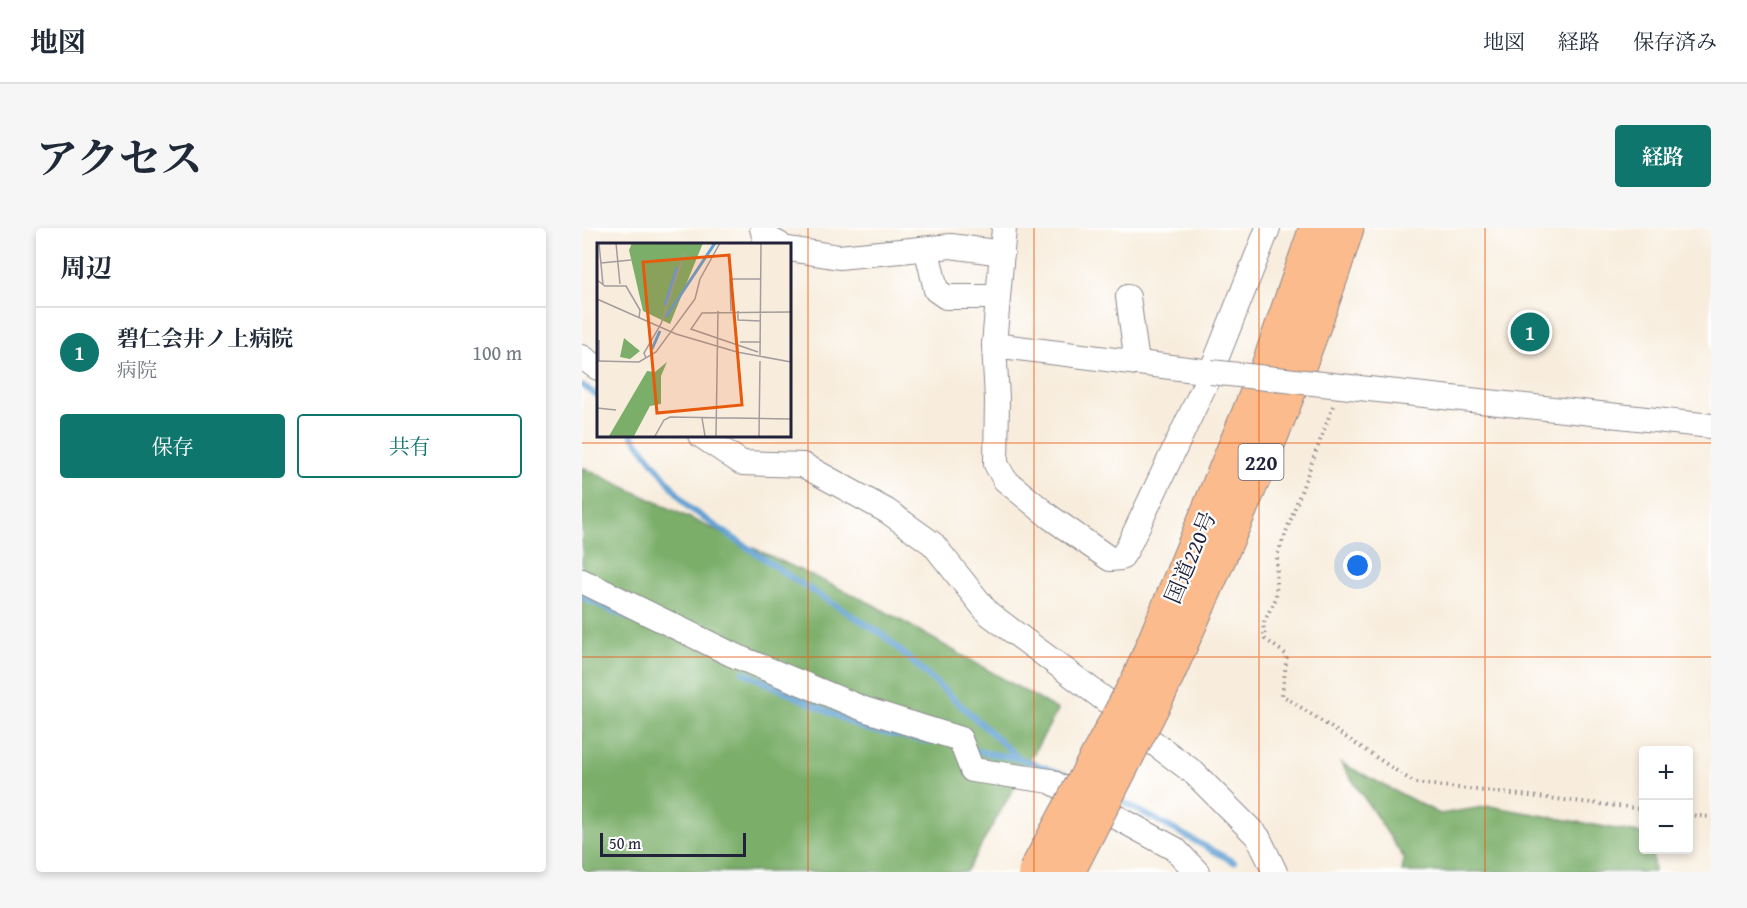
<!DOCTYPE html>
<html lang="ja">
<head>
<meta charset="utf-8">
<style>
	body { margin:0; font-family:"Gentium Book Plus","Noto Serif JP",serif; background:#f6f6f7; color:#1f2937 }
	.controls { position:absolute; right:18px; bottom:18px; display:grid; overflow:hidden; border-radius:6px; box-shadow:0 3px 9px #0003 }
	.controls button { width:54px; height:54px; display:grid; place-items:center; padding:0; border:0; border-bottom:2px solid #e0e1e3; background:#fff; color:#1f2937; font:30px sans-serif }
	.scale { position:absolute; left:18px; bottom:15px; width:146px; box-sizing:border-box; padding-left:6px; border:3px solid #22223b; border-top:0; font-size:16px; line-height:21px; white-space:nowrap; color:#22223b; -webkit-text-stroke:4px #fff; paint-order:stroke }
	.you { position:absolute; left:776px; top:338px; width:21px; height:21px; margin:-15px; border:4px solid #fff; border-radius:50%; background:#1a73e8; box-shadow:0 0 0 9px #1a73e833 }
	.badge { display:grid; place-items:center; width:39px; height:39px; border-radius:50%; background:#0f766e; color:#fff; font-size:20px; font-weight:700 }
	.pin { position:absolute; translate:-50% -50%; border:3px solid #fff; box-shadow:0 2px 6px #0006 }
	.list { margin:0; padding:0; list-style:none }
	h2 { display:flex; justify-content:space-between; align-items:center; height:78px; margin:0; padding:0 24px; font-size:26px }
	h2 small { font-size:20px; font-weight:400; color:#747a83 }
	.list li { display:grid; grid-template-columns:39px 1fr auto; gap:18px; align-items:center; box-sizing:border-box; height:90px; padding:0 24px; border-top:2px solid #e0e1e3 }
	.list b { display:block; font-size:22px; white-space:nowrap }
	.list p { margin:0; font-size:20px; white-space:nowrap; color:#747a83 }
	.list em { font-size:20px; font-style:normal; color:#747a83 }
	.actions { display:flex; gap:12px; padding:18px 24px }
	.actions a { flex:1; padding:14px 0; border:2px solid #0f766e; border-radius:6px; text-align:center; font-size:21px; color:#0f766e }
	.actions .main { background:#0f766e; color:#fff }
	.map { position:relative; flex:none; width:1129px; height:644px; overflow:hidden; border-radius:6px }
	header { display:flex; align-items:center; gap:36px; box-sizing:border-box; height:84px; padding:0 30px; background:#fff; border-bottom:2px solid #e0e1e3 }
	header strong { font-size:28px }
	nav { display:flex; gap:33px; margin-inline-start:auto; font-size:21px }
	.intro { display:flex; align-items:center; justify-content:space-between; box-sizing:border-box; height:144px; padding:0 36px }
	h1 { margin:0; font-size:42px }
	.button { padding:15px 27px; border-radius:6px; background:#0f766e; color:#fff; font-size:21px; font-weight:700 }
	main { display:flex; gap:36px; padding:0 36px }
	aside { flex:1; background:#fff; border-radius:6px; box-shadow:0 3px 9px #0003 }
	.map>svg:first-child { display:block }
	.forest { fill:#7aae69; stroke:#4e6852; stroke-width:1.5 }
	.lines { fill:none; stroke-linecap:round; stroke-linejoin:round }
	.stream { stroke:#61a0d3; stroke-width:6 }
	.street-casing { stroke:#8d888c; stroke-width:26 }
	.highway-casing { stroke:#8d888c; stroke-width:35 }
	.path { stroke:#8d888c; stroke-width:4; stroke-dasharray:1.5 4.5; stroke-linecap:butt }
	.street { stroke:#fff; stroke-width:24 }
	.highway { stroke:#fbbb8c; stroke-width:33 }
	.street-bridge-casing { stroke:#8d888c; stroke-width:26; stroke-linecap:butt }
	.highway-bridge-casing { stroke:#8d888c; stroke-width:35; stroke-linecap:butt }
	.street-bridge { stroke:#fff; stroke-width:24 }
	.highway-bridge { stroke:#fbbb8c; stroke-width:33 }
	.grid { fill:none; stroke:#e8590c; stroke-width:1.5; stroke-opacity:0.55 }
	.labels { text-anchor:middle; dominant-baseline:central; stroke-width:4.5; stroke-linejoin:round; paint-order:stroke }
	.shield { fill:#fff; stroke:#646476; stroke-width:1.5 }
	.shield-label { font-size:21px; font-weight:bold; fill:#22223b }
	.street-label { font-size:22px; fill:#22223b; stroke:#fff }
	.inset-river { fill:none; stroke:#61a0d3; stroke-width:3 }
	.inset-road { fill:none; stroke:#a29c9c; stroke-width:1.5 }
	.view { fill:#e8590c; fill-opacity:0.15; stroke:#e8590c; stroke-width:3 }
	.inset-edge { fill:none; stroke:#22223b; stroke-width:3 }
</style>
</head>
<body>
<header>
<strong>地図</strong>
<nav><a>地図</a><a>経路</a><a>保存済み</a></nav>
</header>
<div class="intro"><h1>アクセス</h1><a class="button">経路</a></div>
<main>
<aside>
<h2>周辺<small></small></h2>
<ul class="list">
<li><span class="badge">1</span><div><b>碧仁会井ノ上病院</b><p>病院</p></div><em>100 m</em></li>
</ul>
<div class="actions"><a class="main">保存</a><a>共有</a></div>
</aside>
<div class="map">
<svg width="1129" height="644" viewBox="0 0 1129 644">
	<rect width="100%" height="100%" fill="#fff"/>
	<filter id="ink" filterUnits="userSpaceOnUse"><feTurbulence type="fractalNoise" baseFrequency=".0167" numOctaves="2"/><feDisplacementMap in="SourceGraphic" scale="12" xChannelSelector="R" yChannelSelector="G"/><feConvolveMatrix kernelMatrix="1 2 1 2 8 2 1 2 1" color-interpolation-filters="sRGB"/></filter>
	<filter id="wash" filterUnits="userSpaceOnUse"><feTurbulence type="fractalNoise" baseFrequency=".008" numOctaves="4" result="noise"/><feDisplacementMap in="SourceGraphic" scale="24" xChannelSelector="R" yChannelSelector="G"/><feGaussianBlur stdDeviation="1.35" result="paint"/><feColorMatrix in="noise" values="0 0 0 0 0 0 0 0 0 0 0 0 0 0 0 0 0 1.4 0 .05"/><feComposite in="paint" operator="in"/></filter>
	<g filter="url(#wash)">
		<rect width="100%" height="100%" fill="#f8eddd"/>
		<g class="forest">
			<path d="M0 239 290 376 476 482 384 644H0Z"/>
			<path d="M759 535 858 586 908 578 1061 606 1062 622H1070L1072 644H820L822 630Z"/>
		</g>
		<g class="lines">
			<g class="stream">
				<path d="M0 157 16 168"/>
				<path d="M50 207 106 279 213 352 300 406 438 531"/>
				<path d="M0 369 54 393"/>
				<path d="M161 444 283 501 350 514"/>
				<path d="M389 522 439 531 492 550"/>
				<path d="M534 570 652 634"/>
			</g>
		</g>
	</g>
	<g filter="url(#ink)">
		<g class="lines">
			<g class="street-casing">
				<g id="street">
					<path d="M180 0 182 8 197 16"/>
					<path d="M422 0 412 117 415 171 414 236 423 252 468 289 528 331 539 330 545 321 629 144 686 0"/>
					<path d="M207 21 257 29 369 18 420 25"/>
					<path d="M345 23 354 62 364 69H416"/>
					<path d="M546 69 555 135"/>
					<path d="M412 117 629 144"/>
					<path d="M0 129 16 140"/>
					<path d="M759 158 1129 198"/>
					<path d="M118 207 160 235 221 237 305 283 351 316 406 385 526 474 557 504 611 544 676 609 693 644"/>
					<path d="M0 353 151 427 282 481 378 511 390 542 468 553 593 621 615 644"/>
				</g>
			</g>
			<g class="highway-casing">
				<g id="highway">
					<path d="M557 450 686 138 734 0"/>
					<path d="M579 462C646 310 716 159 765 0"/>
				</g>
			</g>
			<g class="path">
				<path d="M751 178 695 328 694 370 681 396 683 411 705 427 700 467 833 555 1062 581"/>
				<path d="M1106 587 1129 589"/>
			</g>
			<use href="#street" class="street"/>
			<use href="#highway" class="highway"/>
			<g class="street-bridge-casing">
				<path id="street-bridge" d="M629 144 759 158"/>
			</g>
			<g class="highway-bridge-casing">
				<g id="highway-bridge">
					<path d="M453 644 557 450"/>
					<path d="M486 644 579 462"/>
				</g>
			</g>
			<use href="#street-bridge" class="street-bridge"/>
			<use href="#highway-bridge" class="highway-bridge"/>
		</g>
	</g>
	<path class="grid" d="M226 0V644M452 0V644M677 0V644M903 0V644M0 215H1129M0 429H1129"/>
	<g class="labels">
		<rect class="shield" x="656.5" y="216" width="45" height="36" rx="4.5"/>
		<g class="shield-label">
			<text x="679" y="234">220</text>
		</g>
		<g class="street-label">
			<text transform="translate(608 329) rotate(-67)">国道220号</text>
		</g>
	</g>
	<g transform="translate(15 15)">
		<rect width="194" height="194" fill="#f8eddd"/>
		<path d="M35 0H106L73 81 46 68 32 7ZM27 95 43 108 33 116 23 114ZM70 119 64 133V161L53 163 37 193H12L50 128 58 129Z" fill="#7aae69"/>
		<path class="inset-river" d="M68 62 80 24M69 74 118 0M55 106 63 88"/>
		<path class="inset-road" d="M2 0 6 42M19 0 23 41M4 20 34 17M0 37 8 43H29L43 67 42 75M0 56 79 91 140 109 194 119M134 68 133 36H164M141 68V77L164 78M143 99H164M161 109 94 86 105 70 194 69M163 112 164 0M49 115 47 110 64 81 87 11M0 118 42 119 59 109 98 56 103 36 123 0M2 118V97M0 165 19 167M105 175 108 193M58 193 67 177 73 174 194 176M119 193 121 68M162 193 163 118"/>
		<path class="view" d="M132 12 145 162 60 170 46 19Z"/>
		<rect width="194" height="194" class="inset-edge"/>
	</g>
</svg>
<div class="controls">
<button>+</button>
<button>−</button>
</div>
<div class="scale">50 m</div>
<div class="you"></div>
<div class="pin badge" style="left:948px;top:104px">1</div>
</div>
</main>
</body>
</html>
